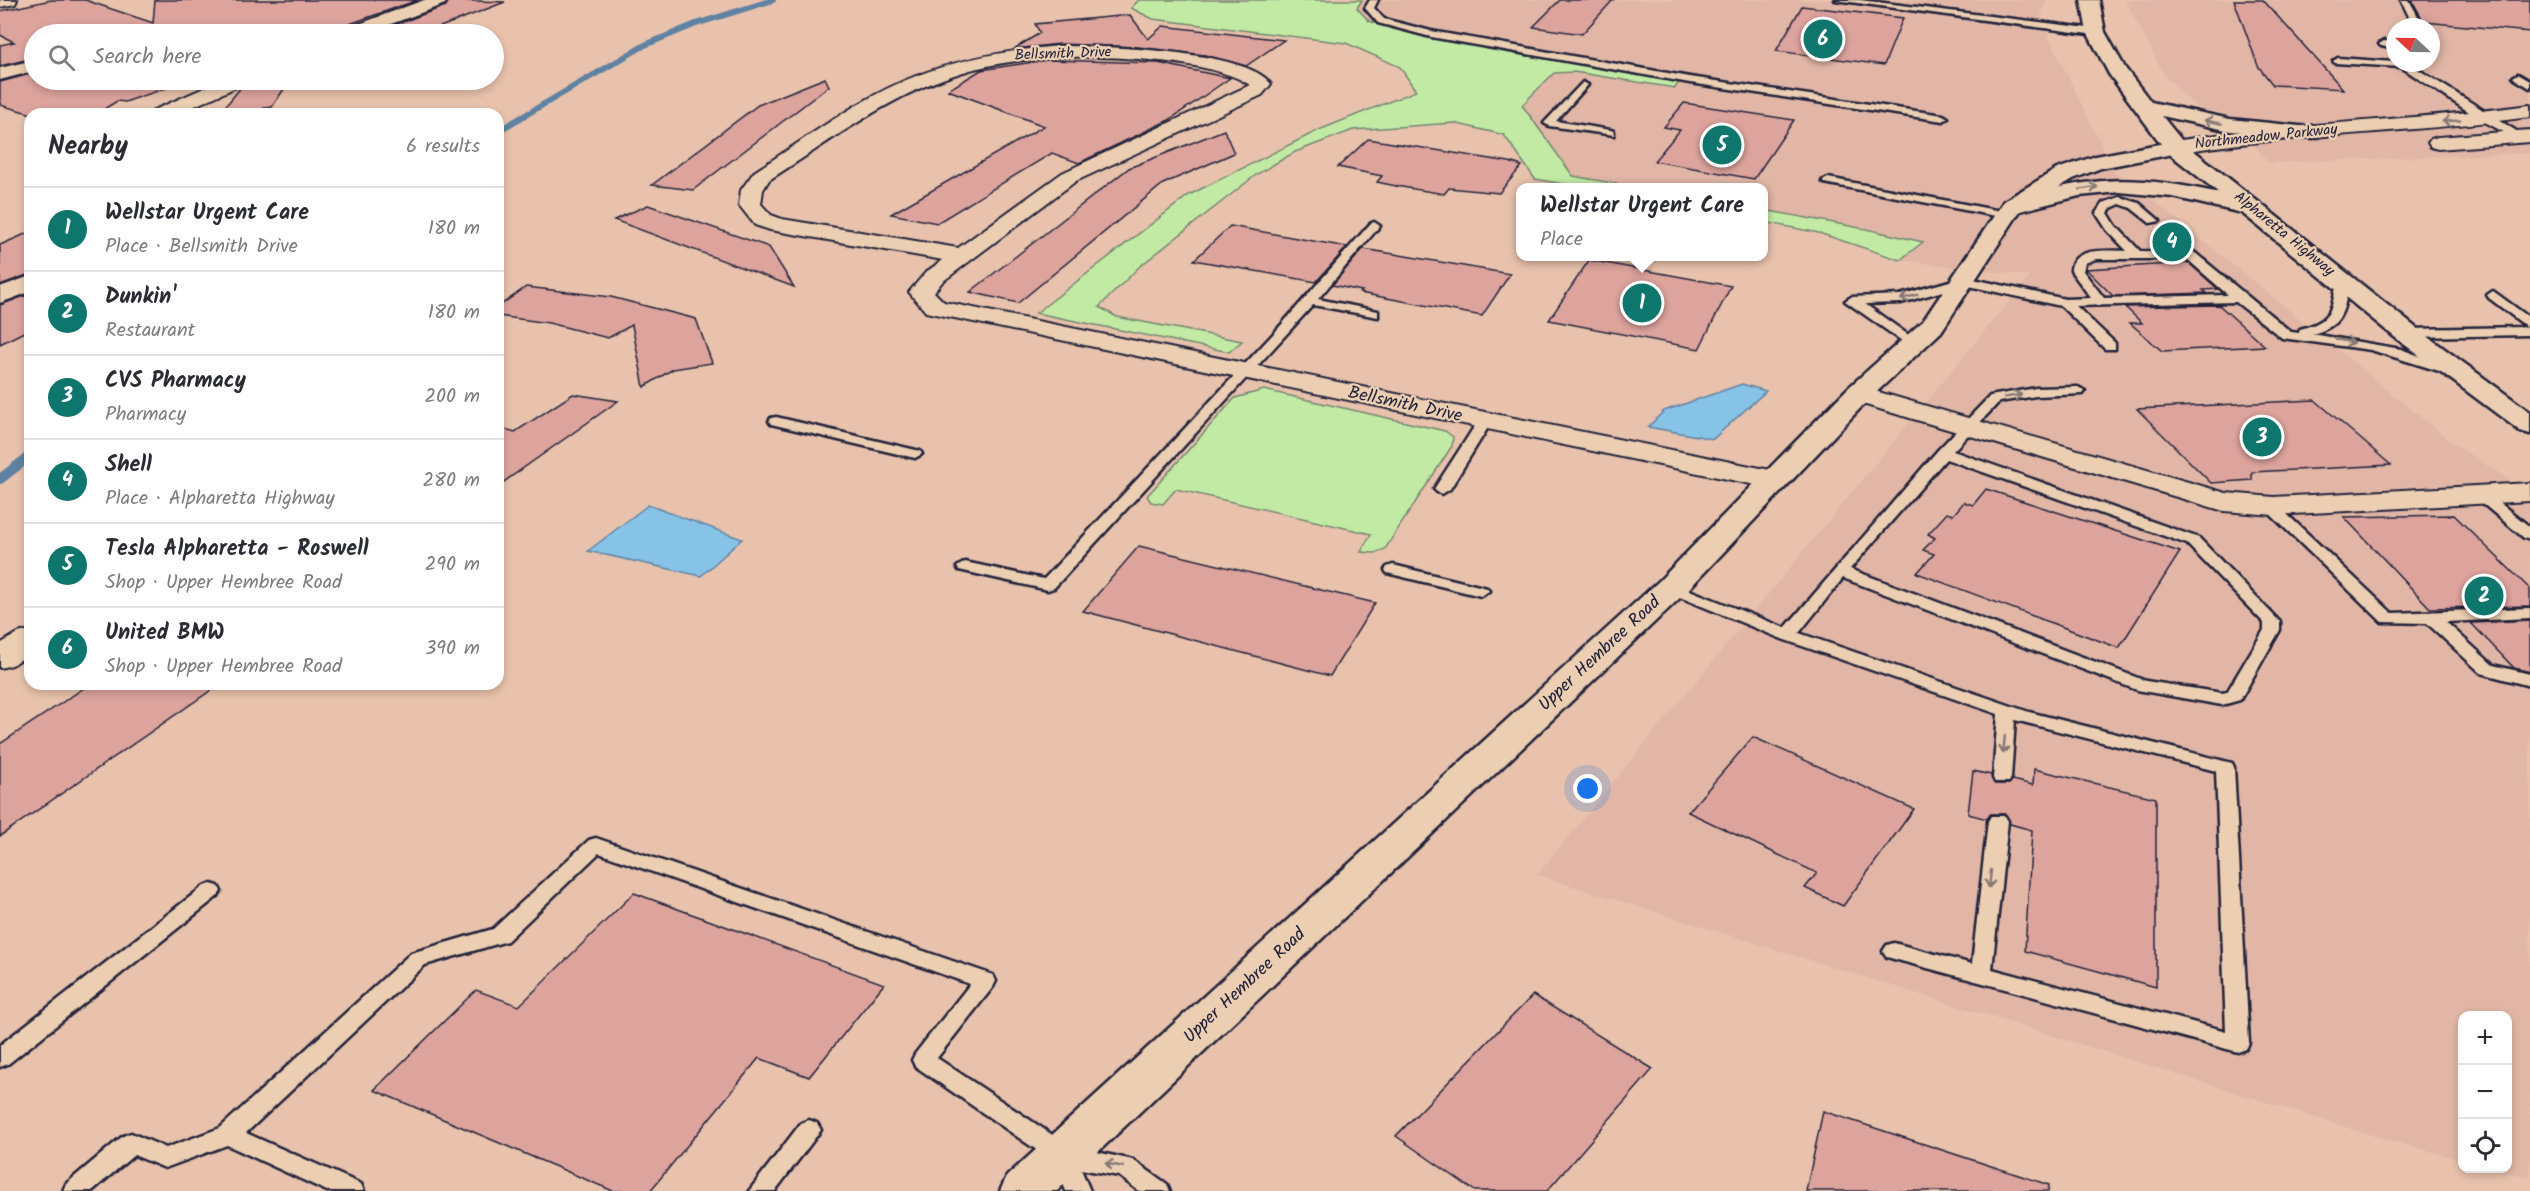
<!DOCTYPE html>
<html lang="en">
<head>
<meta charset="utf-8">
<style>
	body { margin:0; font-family:Kalam,sans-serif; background:#f7f7f7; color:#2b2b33 }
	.controls { position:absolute; right:18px; bottom:18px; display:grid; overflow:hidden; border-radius:12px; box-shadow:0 3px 9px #0003 }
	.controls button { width:54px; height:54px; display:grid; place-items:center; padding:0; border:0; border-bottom:2px solid #e1e1e2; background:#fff; color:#2b2b33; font:30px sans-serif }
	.compass { position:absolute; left:2386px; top:18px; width:54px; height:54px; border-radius:50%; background:#fff; box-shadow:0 3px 9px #0003; rotate:292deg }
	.you { position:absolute; left:1588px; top:789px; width:21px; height:21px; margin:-15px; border:4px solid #fff; border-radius:50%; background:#1a73e8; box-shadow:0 0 0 9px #1a73e833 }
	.badge { display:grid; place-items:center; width:39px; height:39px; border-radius:50%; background:#0f766e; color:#fff; font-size:20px; font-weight:700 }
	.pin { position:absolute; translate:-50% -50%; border:3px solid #fff; box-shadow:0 2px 6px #0006 }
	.popup { position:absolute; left:1516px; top:183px; width:252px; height:78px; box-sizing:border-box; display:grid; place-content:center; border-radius:12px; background:#fff; filter:drop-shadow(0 2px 4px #0005); font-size:20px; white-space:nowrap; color:#7c7c81 }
	.popup b { font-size:22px; color:#2b2b33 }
	.popup::after { content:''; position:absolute; left:50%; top:100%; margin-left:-12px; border:12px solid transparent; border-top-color:#fff }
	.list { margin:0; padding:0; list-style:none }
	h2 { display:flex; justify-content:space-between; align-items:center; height:78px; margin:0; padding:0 24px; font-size:26px }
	h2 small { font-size:20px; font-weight:400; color:#7c7c81 }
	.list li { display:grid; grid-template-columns:39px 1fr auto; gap:18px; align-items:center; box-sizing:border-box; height:84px; padding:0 24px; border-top:2px solid #e1e1e2 }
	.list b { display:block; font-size:22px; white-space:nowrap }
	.list p { margin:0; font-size:20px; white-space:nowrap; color:#7c7c81 }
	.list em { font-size:20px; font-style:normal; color:#7c7c81 }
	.icon { flex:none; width:33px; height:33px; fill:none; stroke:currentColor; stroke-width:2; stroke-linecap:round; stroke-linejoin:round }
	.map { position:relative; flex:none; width:2530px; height:1191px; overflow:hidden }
	.search { position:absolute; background:#fff; box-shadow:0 3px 9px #0003; left:24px; top:24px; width:480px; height:66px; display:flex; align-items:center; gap:15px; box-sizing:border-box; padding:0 21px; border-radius:33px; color:#7c7c81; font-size:22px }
	.panel { position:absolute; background:#fff; box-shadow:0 3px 9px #0003; left:24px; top:108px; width:480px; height:582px; border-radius:18px }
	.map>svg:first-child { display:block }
	.built { fill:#e1b6a6; fill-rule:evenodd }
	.green { fill:#c3eaa5; stroke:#728670; stroke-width:1.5 }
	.water { fill:#87c2e7; stroke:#5f82a2; stroke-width:1.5 }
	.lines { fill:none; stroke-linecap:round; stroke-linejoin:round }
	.stream-far1 { stroke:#5f82a2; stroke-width:6 }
	.stream { stroke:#5f82a2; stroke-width:10 }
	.building { fill:#dda39d; stroke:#22223b; stroke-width:1.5 }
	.service-casing { stroke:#22223b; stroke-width:5 }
	.minor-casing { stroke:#22223b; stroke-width:4 }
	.tertiary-casing { stroke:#22223b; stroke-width:5 }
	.trunk-casing { stroke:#22223b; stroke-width:5 }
	.service { fill:#eccfb2; fill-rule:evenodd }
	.minor { fill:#eccfb2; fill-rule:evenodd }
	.tertiary { fill:#eccfb2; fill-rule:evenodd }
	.trunk { fill:#eccfb2; fill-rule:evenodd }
	.oneway { stroke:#877876 }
	.labels { text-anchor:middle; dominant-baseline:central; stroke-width:4.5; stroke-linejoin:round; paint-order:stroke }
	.far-street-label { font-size:15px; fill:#22223b; stroke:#eccfb2 }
	.street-label { font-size:18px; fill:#22223b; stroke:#eccfb2 }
</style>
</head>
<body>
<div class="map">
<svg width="2530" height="1191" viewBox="0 0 2530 1191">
	<rect width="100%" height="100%" fill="#e8c2ac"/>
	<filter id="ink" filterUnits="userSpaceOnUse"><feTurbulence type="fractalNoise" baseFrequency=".0167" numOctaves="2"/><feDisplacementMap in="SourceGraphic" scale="12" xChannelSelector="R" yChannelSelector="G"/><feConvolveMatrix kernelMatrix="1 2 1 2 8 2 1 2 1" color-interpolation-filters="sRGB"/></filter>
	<g filter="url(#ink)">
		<g class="built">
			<path d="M1362 0H2046L2040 19 2115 173 2143 192 2454 444 2530 493V1178L2494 1169 2508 1168V1016H2462V1160L2368 1134 1537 875 2030 276 1900 260 1922 242 1866 229 1764 210V188L1635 187 1573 176 1522 105 1554 73 1574 72 1678 82 1440 40 1391 29 1369 21 1357 8Z"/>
			<path d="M2125 0H2530V153L2269 163 2232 119 2196 107 2165 76ZM2395 27H2431V63H2395Z"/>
		</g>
		<g class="green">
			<path d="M1139 0H1362L1357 8 1369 21 1440 40 1679 82 1675 88 1574 72 1554 73 1522 105 1573 176 1635 187H1581L1535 179 1504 135 1454 123 1353 130 1295 152 1257 174 1139 267 1099 307 1117 317 1242 341 1229 352 1036 313 1189 195 1319 130 1416 91 1400 67 1346 43 1153 19 1131 8Z"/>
			<path d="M1764 210 1866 229 1923 242 1900 260 1819 233 1764 222Z"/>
			<path d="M1264 390 1445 431 1453 437 1452 446 1385 549 1375 553 1361 552 1371 534 1176 489 1163 504 1151 502 1147 496 1235 398Z"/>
		</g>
		<g class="water">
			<path d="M1742 384 1766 391 1713 439 1648 427 1664 411Z"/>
			<path d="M648 505 742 539 701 576 588 551Z"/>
		</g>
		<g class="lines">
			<path class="stream-far1" d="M498 131 645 45 696 24 773 0"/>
			<path class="stream" d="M0 479 30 456"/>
		</g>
		<g class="building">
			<path d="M51 0H85L153 23 155 0H418L321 34H34V58L0 66V45L14 42 0 35V11Z"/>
			<path d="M449 0 505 2 422 34 381 30 446 6Z"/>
			<path d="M1560 0H1613L1582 34 1533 27Z"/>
			<path d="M2234 0H2263L2343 89 2273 85 2258 66Z"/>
			<path d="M2412 0H2530V32L2424 22Z"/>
			<path d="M1802 6 1903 18 1884 65 1776 51Z"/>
			<path d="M1130 15 1148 39 1163 26 1284 40 1246 66 1205 55 1138 47 1060 44 1014 49 1040 33 1035 24Z"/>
			<path d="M1047 60 1158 63 1230 78 1169 120 1079 163 1052 153 937 223 891 214 1044 126 948 90 981 70Z"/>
			<path d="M34 73V80H190L125 102 117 101 96 114H32L0 105V82Z"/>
			<path d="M825 78 829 86 693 190 652 185 758 105Z"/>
			<path d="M247 80H290L272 107 264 108 258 114H219Z"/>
			<path d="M1684 103 1794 120 1754 179 1654 161 1680 130 1664 127Z"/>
			<path d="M1224 130 1234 153 1163 184 1018 303 970 292 1129 168Z"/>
			<path d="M1368 139 1509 162 1522 166 1499 193 1449 188 1444 194 1396 186 1377 182 1382 176 1338 167Z"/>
			<path d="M648 205 769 247 794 287 614 220Z"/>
			<path d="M1230 226 1347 247 1316 282 1194 260Z"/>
			<path d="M30 232V274L0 285V245Z"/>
			<path d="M1363 249 1394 254 1510 274 1482 316 1360 293 1362 291 1332 285Z"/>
			<path d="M1589 260 1731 286 1699 349 1549 320Z"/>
			<path d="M2189 263 2218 289 2203 290 2207 293 2113 296 2086 269Z"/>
			<path d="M526 287 611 297 696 319 712 363 673 369 644 387 632 325 608 338 549 323 498 316V307Z"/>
			<path d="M30 294V329L0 344V305Z"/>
			<path d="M2219 305 2265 346 2162 351 2130 323H2142L2125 307Z"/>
			<path d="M573 394 618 401 498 486V427L515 432Z"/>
			<path d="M2315 400 2391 465 2252 472V480L2211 483 2137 409Z"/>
			<path d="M1986 489 2180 552 2119 648 1917 573 1934 554 1923 550 1935 538 1928 534 1947 513 1953 515 1964 502 1973 505Z"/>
			<path d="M2454 515 2530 589V606L2430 608 2344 517Z"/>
			<path d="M1139 546 1375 603 1330 676 1083 611Z"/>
			<path d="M2530 620V672L2514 668 2471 623Z"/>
			<path d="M90 684H220L0 836V744Z"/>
			<path d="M1753 737 1914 809 1843 906 1805 888 1817 873 1688 812Z"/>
			<path d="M2034 769 2156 798V987L2025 951 2032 830 2010 824 2005 814H1991L1987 819 1968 814 1973 771 1991 775 1995 784H2009L2012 780 2033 785Z"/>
			<path d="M634 893 884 984 809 1077 759 1058 650 1191H613L374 1090 476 990 519 1006Z"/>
			<path d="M1533 995 1653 1069 1547 1191H1475L1396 1136Z"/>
			<path d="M1823 1111 2049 1185 2048 1191H1806Z"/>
		</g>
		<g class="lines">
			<g class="service-casing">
				<g id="service">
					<path d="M1370 0H1378L1374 8 1384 19 1431 31 1690 77 1943 115 1948 118 1943 121 1690 83 1431 37 1378 23 1365 8Z"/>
					<path d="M1835 0H1860L2096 29 2101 32 2096 35Z"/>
					<path d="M2401 0H2409L2424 27H2414Z"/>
					<path d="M2384 41 2395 43V49L2381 46 2379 44Z"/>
					<path d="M2338 58 2408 63 2526 137 2517 139 2481 120 2401 67 2335 63 2333 61Z"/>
					<path d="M2518 74 2530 81V88L2515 79 2513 77Z"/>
					<path d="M1583 82 1588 85 1556 121 1610 130 1614 131V135L1549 126 1544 123Z"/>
					<path d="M1828 178 2006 212 2012 215 2006 218 1824 183 1822 181Z"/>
					<path d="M2120 197 2139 203 2160 221 2150 223 2131 208 2120 204 2111 208 2108 213 2116 226 2140 251 2194 252 2291 332 2299 333 2300 329C2332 321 2331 311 2337 282L2343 278 2349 282C2344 311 2343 326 2312 334L2401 349 2456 370 2449 374 2371 350 2282 338 2236 302 2076 306 2115 343V349H2105L2061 306 1964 285 1901 303 1865 304 1917 341 1919 344 1912 348 1845 301 1851 297 1900 295 1964 277 2065 299 2091 298 2071 271C2071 246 2110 251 2127 251L2107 230 2096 213 2103 203ZM2096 259H2187L2228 295 2104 298 2083 271 2085 263Z"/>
					<path d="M1374 222 1380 226 1378 228 1318 299 1378 311V317L1313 305 1054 588 1048 590 959 570 957 567 965 562 1044 579 1275 332 1370 224Z"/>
					<path d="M2493 291 2530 318V335L2406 337 2399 333 2406 329 2527 327 2489 298 2487 295Z"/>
					<path d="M2078 387 2085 391 2083 394 2036 396 1999 402 1953 451 2199 538 2280 622V630L2240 700 2222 705 2137 690 1843 578 1799 633 2029 712 2232 763 2234 767 2249 1043 2246 1049 2238 1052 1894 959 1887 957 1883 951 1887 945 1894 943 1972 964 1988 821 1991 816H2005L2008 821 1992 969 2226 1031 2216 771 2015 720 2011 778 2009 782H1995L1993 778 1998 714 1782 639 1665 591 1663 588 1665 585H1677L1785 628 1938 450 1990 396 2036 388ZM1946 459 2187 544 2264 623V630L2227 692 2222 693 2146 681 1850 569Z"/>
					<path d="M776 417 920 451 922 454 915 458 771 424 769 421 771 418Z"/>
					<path d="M1485 417 1492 421 1450 489 1442 494 1437 492 1434 489 1478 421Z"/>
					<path d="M2481 490 2486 492 2530 527V540L2524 538 2476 498 2473 495 2476 492Z"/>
					<path d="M2269 500 2274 502 2392 613 2530 608V618L2446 622 2493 665 2530 674V686L2481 673 2427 623 2382 622 2264 508 2261 505Z"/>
					<path d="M1393 565 1487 588 1489 591 1481 596 1387 573 1385 570 1387 567Z"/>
					<path d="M596 838 993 975 996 981 993 987 937 1058 1069 1146 1133 1160 1167 1184 1170 1191H1139L1119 1176 1081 1169 1090 1191H1066L1054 1162 915 1066 912 1060 915 1054 970 984 599 853 507 941 425 965 246 1133 361 1184 364 1191H327L227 1145 165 1168 134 1155 92 1191H63L66 1184 123 1136 131 1133 166 1148 220 1128 411 953 493 929 589 840Z"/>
					<path d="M211 884 218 886 221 891 218 896 8 1064 0 1067V1045L204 886Z"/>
					<path d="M809 1120 817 1123 821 1130 775 1191H749L801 1123Z"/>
				</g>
			</g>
			<g class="minor-casing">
				<g id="minor">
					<path d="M0 0H17L15 4 0 7Z"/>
					<path d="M424 0H447L445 4 364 34H340L343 30Z"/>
					<path d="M1060 46C1100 46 1248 50 1271 84L1262 95 1076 181 942 282 934 292 944 302 1775 471 1785 474 1789 480 1785 486 1775 489 926 312 909 292 926 272 943 260 770 230 755 225 739 205 741 190 754 172C806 139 858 98 916 76 963 58 1010 50 1060 46ZM1060 57C1107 56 1211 59 1250 85L1062 173 958 248 782 219 771 215 761 204 763 190 769 180C831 141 889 95 960 73 992 63 1026 59 1060 57Z"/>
					<path d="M34 60V71L0 80V68Z"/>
					<path d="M222 80H245L243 84 177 114H151L154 110Z"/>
					<path d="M2530 105V117C2412 133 2293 134 2175 153L2168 151 2165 147 2168 143 2175 141C2293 122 2412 121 2530 105Z"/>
					<path d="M2530 130V142L2438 149 2431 147 2428 143 2431 139 2438 137Z"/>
					<path d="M30 276V292L0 303V287Z"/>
					<path d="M1858 386 2226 493 2274 497 2530 483V501L2274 515 2224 511 1849 400 1845 394 1849 388Z"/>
					<path d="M30 630V654L12 665 0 668V644L18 633Z"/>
				</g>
			</g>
			<g class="tertiary-casing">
				<path id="tertiary" d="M2175 141 2183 142 2186 147 2183 152 2101 168 2073 179 2020 211 1941 332 1868 400 1683 595 1057 1191H1000L1007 1176 1659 581 1848 388 1923 321 2004 201 2057 169 2096 156Z"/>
			</g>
			<g class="trunk-casing">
				<path id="trunk" d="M2081 0H2099L2105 32 2125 68 2151 102 2230 119 2320 128 2323 132 2320 136 2313 138 2230 131 2162 116 2183 142 2415 327 2530 412V434L2520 431 2397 339 2242 213 2173 197 2120 192 2079 196 2012 213 2004 211 2001 206 2004 201C2089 177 2131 173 2219 193L2167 152 2109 74 2087 32Z"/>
			</g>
			<use href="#service" class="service"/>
			<use href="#minor" class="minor"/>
			<use href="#tertiary" class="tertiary"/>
			<use href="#trunk" class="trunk"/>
		</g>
		<defs><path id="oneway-shaft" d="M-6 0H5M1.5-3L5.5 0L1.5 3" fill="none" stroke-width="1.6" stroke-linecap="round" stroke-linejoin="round" transform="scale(1.5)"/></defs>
		<g class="oneway">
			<use href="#oneway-shaft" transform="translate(2451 121) rotate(177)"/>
			<use href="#oneway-shaft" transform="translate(2213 122) rotate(-168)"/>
			<use href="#oneway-shaft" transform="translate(2089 188) rotate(-9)"/>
			<use href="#oneway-shaft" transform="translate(1909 297) rotate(165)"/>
			<use href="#oneway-shaft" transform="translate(2345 341) rotate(10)"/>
			<use href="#oneway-shaft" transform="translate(2013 396) rotate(-10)"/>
			<use href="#oneway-shaft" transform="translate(2004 745) rotate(95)"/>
			<use href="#oneway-shaft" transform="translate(1990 879) rotate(97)"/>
			<use href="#oneway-shaft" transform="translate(1114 1165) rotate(-169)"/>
		</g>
	</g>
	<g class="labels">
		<g class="far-street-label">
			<text transform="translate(1063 54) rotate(-2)">Bellsmith Drive</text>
			<text transform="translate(2266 137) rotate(-6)">Northmeadow Parkway</text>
			<text transform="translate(2284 234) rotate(39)">Alpharetta Highway</text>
		</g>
		<g class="street-label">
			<text transform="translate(1405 405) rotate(12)">Bellsmith Drive</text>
			<text transform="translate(1600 654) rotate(-43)">Upper Hembree Road</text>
			<text transform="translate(1245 986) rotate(-43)">Upper Hembree Road</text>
		</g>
	</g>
</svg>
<div class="controls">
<button>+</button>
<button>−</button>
<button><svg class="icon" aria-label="locate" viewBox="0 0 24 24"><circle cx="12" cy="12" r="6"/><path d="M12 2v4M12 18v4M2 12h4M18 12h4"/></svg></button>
</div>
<svg class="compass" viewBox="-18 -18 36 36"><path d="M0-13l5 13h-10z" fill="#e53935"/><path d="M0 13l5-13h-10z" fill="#7c7c81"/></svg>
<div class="you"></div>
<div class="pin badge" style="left:1642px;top:303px">1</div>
<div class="popup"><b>Wellstar Urgent Care</b>Place</div>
<div class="pin badge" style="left:2484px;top:596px">2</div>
<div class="pin badge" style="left:2262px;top:437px">3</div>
<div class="pin badge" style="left:2172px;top:242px">4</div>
<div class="pin badge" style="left:1722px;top:145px">5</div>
<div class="pin badge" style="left:1823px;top:39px">6</div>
<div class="search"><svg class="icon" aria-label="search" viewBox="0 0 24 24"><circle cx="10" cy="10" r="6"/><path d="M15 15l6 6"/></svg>Search here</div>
<section class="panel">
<h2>Nearby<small>6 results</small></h2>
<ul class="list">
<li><span class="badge">1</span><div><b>Wellstar Urgent Care</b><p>Place · Bellsmith Drive</p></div><em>180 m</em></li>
<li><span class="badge">2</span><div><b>Dunkin'</b><p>Restaurant</p></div><em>180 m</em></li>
<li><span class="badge">3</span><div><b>CVS Pharmacy</b><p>Pharmacy</p></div><em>200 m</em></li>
<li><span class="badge">4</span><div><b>Shell</b><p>Place · Alpharetta Highway</p></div><em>280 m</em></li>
<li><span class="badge">5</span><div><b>Tesla Alpharetta - Roswell</b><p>Shop · Upper Hembree Road</p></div><em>290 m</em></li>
<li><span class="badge">6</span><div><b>United BMW</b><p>Shop · Upper Hembree Road</p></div><em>390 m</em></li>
</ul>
</section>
</div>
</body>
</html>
